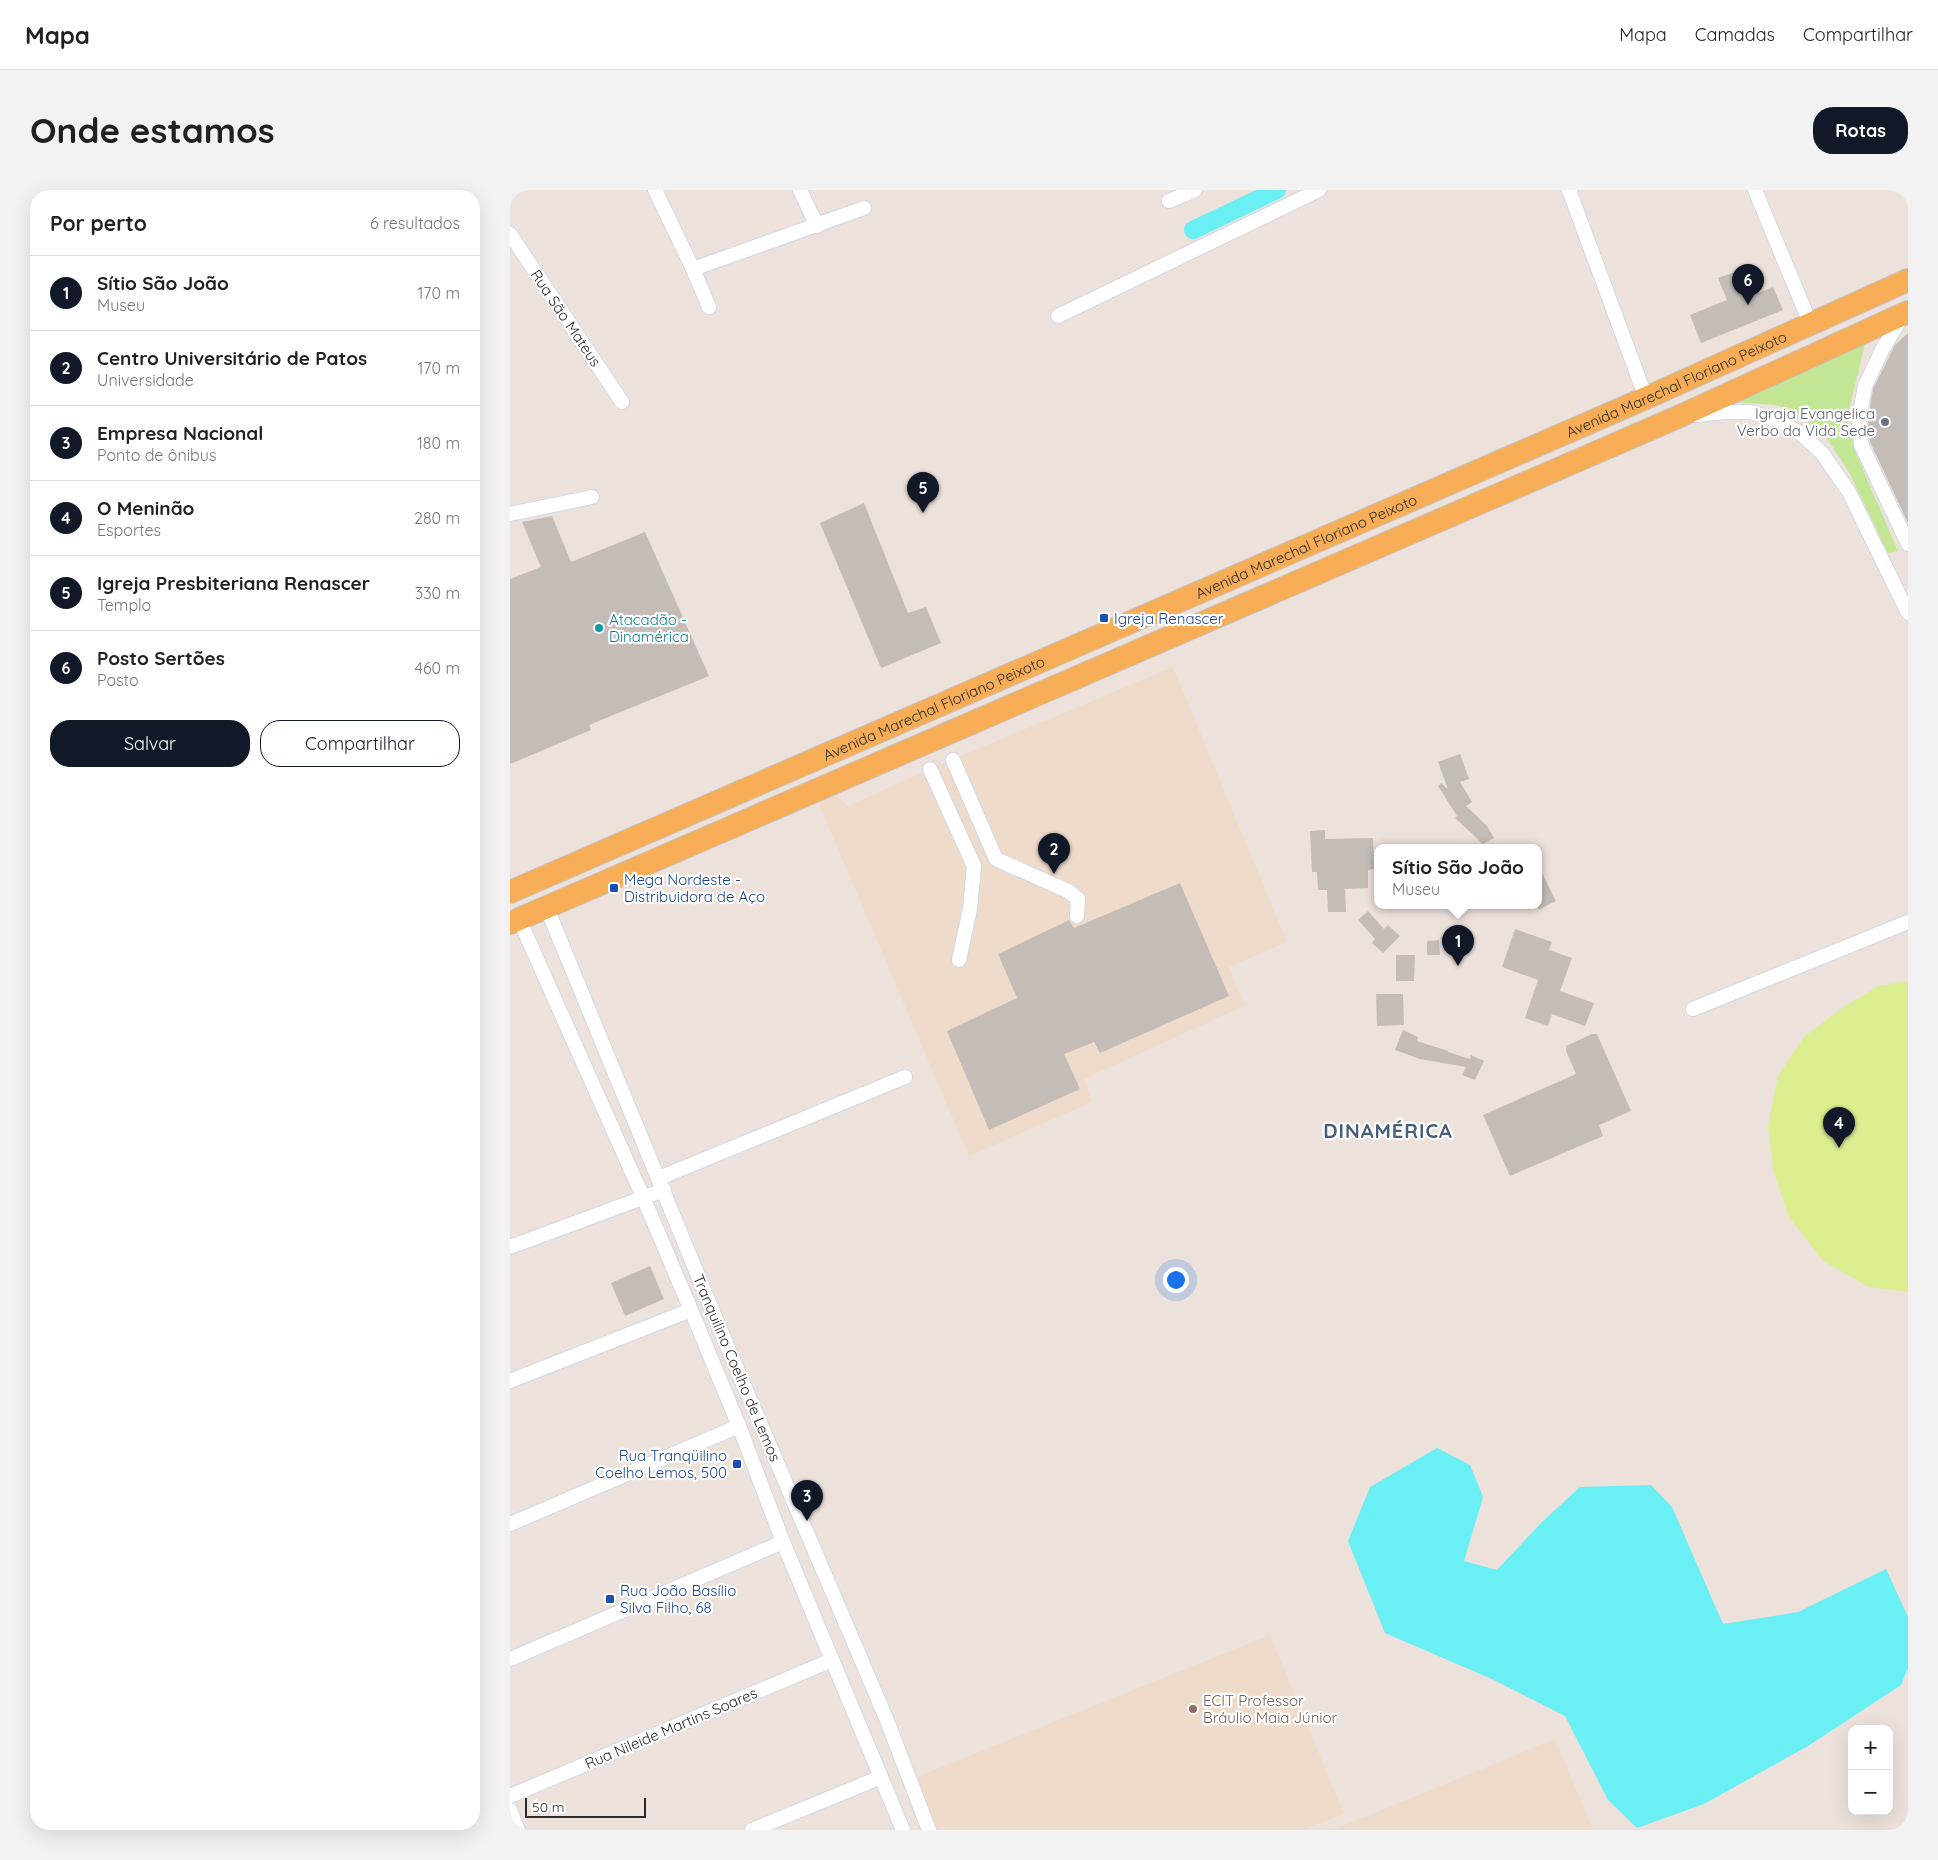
<!DOCTYPE html>
<html lang="pt">
<head>
<meta charset="utf-8">
<style>
	body { margin:0; font-family:Quicksand,sans-serif; background:#f2f2f2; color:#202124 }
	.controls { position:absolute; right:15px; bottom:15px; display:grid; overflow:hidden; border-radius:10px; box-shadow:0 5px 20px #0002 }
	.controls button { width:45px; height:45px; display:grid; place-items:center; padding:0; border:0; border-bottom:1px solid #e0e0e0; background:#fff; color:#202124; font:25px sans-serif }
	.scale { position:absolute; left:15px; bottom:12px; width:121px; box-sizing:border-box; padding-left:5px; border:2px solid #2a2a2a; border-top:0; font-size:14px; line-height:18px; white-space:nowrap; color:#2a2a2a; -webkit-text-stroke:4px #fff; paint-order:stroke }
	.you { position:absolute; left:665px; top:1089px; width:18px; height:18px; margin:-12px; border:4px solid #fff; border-radius:50%; background:#1a73e8; box-shadow:0 0 0 8px #1a73e833 }
	.badge { display:grid; place-items:center; width:32px; height:32px; border-radius:50%; background:#111827; color:#fff; font-size:16px; font-weight:700 }
	.pin { position:absolute; translate:-50% -41px; filter:drop-shadow(0 1px 2px #0008) }
	.pin::after { content:''; position:absolute; top:26px; width:18px; height:15px; background:inherit; clip-path:polygon(0 0,100% 0,50% 100%) }
	.popup { position:absolute; left:864px; top:654px; width:168px; height:65px; box-sizing:border-box; display:grid; place-content:center; border-radius:10px; background:#fff; filter:drop-shadow(0 1px 4px #0005); font-size:16px; white-space:nowrap; color:#757577 }
	.popup b { font-size:19px; color:#202124 }
	.popup::after { content:''; position:absolute; left:50%; top:100%; margin-left:-10px; border:10px solid transparent; border-top-color:#fff }
	.list { margin:0; padding:0; list-style:none }
	h2 { display:flex; justify-content:space-between; align-items:center; height:65px; margin:0; padding:0 20px; font-size:21px }
	h2 small { font-size:16px; font-weight:400; color:#757577 }
	.list li { display:grid; grid-template-columns:32px 1fr auto; gap:15px; align-items:center; box-sizing:border-box; height:75px; padding:0 20px; border-top:1px solid #e0e0e0 }
	.list b { display:block; font-size:19px; white-space:nowrap }
	.list p { margin:0; font-size:16px; white-space:nowrap; color:#757577 }
	.list em { font-size:16px; font-style:normal; color:#757577 }
	.actions { display:flex; gap:10px; padding:15px 20px }
	.actions a { flex:1; padding:11px 0; border:1px solid #111827; border-radius:20px; text-align:center; font-size:18px; color:#111827 }
	.actions .main { background:#111827; color:#fff }
	.map { position:relative; flex:none; width:1398px; height:1640px; overflow:hidden; border-radius:20px }
	header { display:flex; align-items:center; gap:30px; box-sizing:border-box; height:70px; padding:0 25px; background:#fff; border-bottom:1px solid #e0e0e0 }
	header strong { font-size:24px }
	nav { display:flex; gap:28px; margin-inline-start:auto; font-size:18px }
	.intro { display:flex; align-items:center; justify-content:space-between; box-sizing:border-box; height:120px; padding:0 30px }
	h1 { margin:0; font-size:35px }
	.button { padding:12px 22px; border-radius:20px; background:#111827; color:#fff; font-size:18px; font-weight:700 }
	main { display:flex; gap:30px; padding:0 30px }
	aside { flex:1; background:#fff; border-radius:20px; box-shadow:0 5px 20px #0002 }
	.map>svg:first-child { display:block }
	.education { fill:#efdbca }
	.green { fill:#c3e695 }
	.pitch { fill:#dbee90 }
	.water { fill:#69eff4 }
	.lines { fill:none; stroke-linecap:round; stroke-linejoin:round }
	.canal { stroke:#69eff4; stroke-width:18 }
	.building { fill:#c4bdb7 }
	.street-casing { stroke:#d0d8e4; stroke-width:16 }
	.primary-casing { stroke:#c3c3c3; stroke-width:24 }
	.street { stroke:#fff; stroke-width:14 }
	.primary { stroke:#f7ad56; stroke-width:22 }
	.worship-dot { fill:#6b7280; stroke:#fff; stroke-width:2 }
	.transit-dot { fill:#1a4fb4; stroke:#fff; stroke-width:2 }
	.culture-dot { fill:#0f9aa8; stroke:#fff; stroke-width:2 }
	.education-dot { fill:#8d6e63; stroke:#fff; stroke-width:2 }
	.labels { text-anchor:middle; dominant-baseline:central; stroke-width:4.5; stroke-linejoin:round; paint-order:stroke }
	.street-label { font-size:15px; fill:#2a2a2a; stroke:#fff }
	.worship-label { font-size:15px; fill:#5b616d; stroke:#fff; text-anchor:end }
	.transit-label { font-size:15px; fill:#164399; stroke:#fff; text-anchor:start }
	.culture-label { font-size:15px; fill:#0d838f; stroke:#fff; text-anchor:start }
	.education-label { font-size:15px; fill:#785e54; stroke:#fff; text-anchor:start }
	.district-label { font-size:20px; font-weight:bold; letter-spacing:1px; fill:#485e7d; stroke:#fff }
</style>
</head>
<body>
<header>
<strong>Mapa</strong>
<nav><a>Mapa</a><a>Camadas</a><a>Compartilhar</a></nav>
</header>
<div class="intro"><h1>Onde estamos</h1><a class="button">Rotas</a></div>
<main>
<aside>
<h2>Por perto<small>6 resultados</small></h2>
<ul class="list">
<li><span class="badge">1</span><div><b>Sítio São João</b><p>Museu</p></div><em>170 m</em></li>
<li><span class="badge">2</span><div><b>Centro Universitário de Patos</b><p>Universidade</p></div><em>170 m</em></li>
<li><span class="badge">3</span><div><b>Empresa Nacional</b><p>Ponto de ônibus</p></div><em>180 m</em></li>
<li><span class="badge">4</span><div><b>O Meninão</b><p>Esportes</p></div><em>280 m</em></li>
<li><span class="badge">5</span><div><b>Igreja Presbiteriana Renascer</b><p>Templo</p></div><em>330 m</em></li>
<li><span class="badge">6</span><div><b>Posto Sertões</b><p>Posto</p></div><em>460 m</em></li>
</ul>
<div class="actions"><a class="main">Salvar</a><a>Compartilhar</a></div>
</aside>
<div class="map">
<svg width="1398" height="1640" viewBox="0 0 1398 1640">
	<rect width="100%" height="100%" fill="#ede1db"/>
	<g class="education">
		<path d="M663 477 777 752 719 777 734 816 574 889 582 912 459 966 307 610 323 603 338 616 420 579Z"/>
		<path d="M760 1445 834 1624 792 1640H411L392 1593Z"/>
		<path d="M1045 1549 1083 1640H823Z"/>
	</g>
	<path class="green" d="M1355 154 1337 228 1345 261 1388 361 1378 363 1339 282 1314 244 1283 220 1265 215 1224 212Z"/>
	<path class="pitch" d="M1398 791V1102L1359 1097 1313 1071 1279 1027 1263 980 1258 936 1268 886 1294 847 1332 818 1368 796Z"/>
	<path class="water" d="M927 1258 960 1275 973 1307 954 1371 987 1380 1031 1333 1070 1297 1141 1295 1162 1317 1213 1434 1288 1422 1376 1379 1398 1427V1478L1391 1495 1298 1556 1194 1614 1127 1638 1098 1610 1055 1526 984 1490 875 1443 838 1351 860 1297Z"/>
	<g class="lines">
		<path class="canal" d="M683 40 767 0"/>
	</g>
	<g class="building">
		<path d="M1233 79 1243 105 1263 97 1273 120 1191 153 1180 125 1217 110 1208 88Z"/>
		<path d="M1398 143V333L1360 252 1358 229 1363 199 1385 155Z"/>
		<path d="M354 313 398 423 416 417 431 453 371 478 310 333Z"/>
		<path d="M42 326 61 372 135 342 199 486 79 535 81 540 0 574V389L31 377 12 332Z"/>
		<path d="M950 564 959 589 950 592 962 612 956 616 977 636 984 648 973 654 945 628 947 626 928 596 931 593 938 599 928 572Z"/>
		<path d="M815 640V649L863 648 864 679 858 680V698L835 699 836 722H818L817 700H808L807 682H802L800 641Z"/>
		<path d="M1028 675 1046 711 1028 720Z"/>
		<path d="M670 693 719 806 590 863 584 852 554 864 570 899 479 940 437 841 507 808 488 764 559 730 564 738Z"/>
		<path d="M858 721 874 739 878 735 890 746 873 763 862 753 865 749 848 730Z"/>
		<path d="M1005 739 1042 752 1039 760 1062 768 1050 801 1084 813 1075 836 1042 824 1038 836 1015 828 1028 790 992 777Z"/>
		<path d="M929 750 930 765H917V751Z"/>
		<path d="M886 765H905L904 791H886Z"/>
		<path d="M866 804H893L894 835 867 836Z"/>
		<path d="M893 840 908 847 907 851 938 861V862L960 869 961 865 974 871 965 890 952 885 956 877 910 869 885 860Z"/>
		<path d="M1082 844H1087L1121 921 1089 935 1093 946 1000 986 973 925 1066 884 1056 861V856Z"/>
		<path d="M140 1076 154 1109 115 1126 101 1093Z"/>
	</g>
	<g class="lines">
		<g class="street-casing">
			<g id="street">
				<path d="M145 0 183 79 199 117"/>
				<path d="M290 0 307 36"/>
				<path d="M1059 0 1136 208"/>
				<path d="M1245 0 1300 133"/>
				<path d="M659 11 685 0"/>
				<path d="M0 44 112 212"/>
				<path d="M183 79 354 18"/>
				<path d="M1393 125 1372 160 1355 196 1349 229 1351 254 1398 354"/>
				<path d="M548 126 809 0"/>
				<path d="M1186 225 1216 222H1241L1269 231 1290 243 1312 263 1339 302 1398 423"/>
				<path d="M0 324 82 307"/>
				<path d="M443 570 486 669 558 701 568 709 567 726"/>
				<path d="M420 579 464 676 460 719 449 770"/>
				<path d="M36 716 210 1139 376 1528 419 1640"/>
				<path d="M9 729 133 1007 181 1120 229 1236 273 1352 393 1640"/>
				<path d="M1183 819 1398 732"/>
				<path d="M149 988 395 887"/>
				<path d="M0 1057 154 1000"/>
				<path d="M0 1191 181 1120"/>
				<path d="M0 1334 229 1236"/>
				<path d="M0 1469 273 1352"/>
				<path d="M0 1606 322 1470"/>
				<path d="M0 1620 8 1640"/>
				<path d="M242 1640 371 1587"/>
			</g>
		</g>
		<g class="primary-casing">
			<g id="primary">
				<path id="s1" d="M0 702 1136 208 1398 90"/>
				<path d="M0 733 1168 227 1398 122"/>
			</g>
		</g>
		<use href="#street" class="street"/>
		<use href="#primary" class="primary"/>
	</g>
	<circle class="worship-dot" cx="1375" cy="232" r="5"/>
	<g class="transit-dot">
		<rect x="589" y="423" width="10" height="10" rx="2.5"/>
		<rect x="99" y="693" width="10" height="10" rx="2.5"/>
		<rect x="222" y="1269" width="10" height="10" rx="2.5"/>
		<rect x="95" y="1404" width="10" height="10" rx="2.5"/>
	</g>
	<circle class="culture-dot" cx="89" cy="438" r="5"/>
	<circle class="education-dot" cx="683" cy="1519" r="5"/>
	<g class="labels">
		<g class="street-label">
			<text transform="translate(56 128) rotate(56)">Rua São Mateus</text>
			<text stroke="none"><textPath href="#s1" startOffset="1272">Avenida Marechal Floriano Peixoto</textPath></text>
			<text stroke="none"><textPath href="#s1" startOffset="868">Avenida Marechal Floriano Peixoto</textPath></text>
			<text stroke="none"><textPath href="#s1" startOffset="462">Avenida Marechal Floriano Peixoto</textPath></text>
			<text transform="translate(227 1178) rotate(67)">Tranquilino Coelho de Lemos</text>
			<text transform="translate(161 1538) rotate(-23)">Rua Nileide Martins Soares</text>
		</g>
		<g class="worship-label">
			<text x="1365" y="223">Igraja Evangelica<tspan x="1365" dy="17">Verbo da Vida Sede</tspan></text>
		</g>
		<g class="transit-label">
			<text x="604" y="428">Igreja Renascer</text>
			<text x="114" y="689">Mega Nordeste -<tspan x="114" dy="17">Distribuidora de Aço</tspan></text>
			<text x="217" y="1265" text-anchor="end">Rua Tranqüilino<tspan x="217" dy="17">Coelho Lemos, 500</tspan></text>
			<text x="110" y="1400">Rua João Basílio<tspan x="110" dy="17">Silva Filho, 68</tspan></text>
		</g>
		<g class="culture-label">
			<text x="99" y="429">Atacadão -<tspan x="99" dy="17">Dinamérica</tspan></text>
		</g>
		<g class="education-label">
			<text x="693" y="1510">ECIT Professor<tspan x="693" dy="17">Bráulio Maia Júnior</tspan></text>
		</g>
		<g class="district-label">
			<text x="878" y="940">DINAMÉRICA</text>
		</g>
	</g>
</svg>
<div class="controls">
<button>+</button>
<button>−</button>
</div>
<div class="scale">50 m</div>
<div class="you"></div>
<div class="pin badge" style="left:948px;top:776px">1</div>
<div class="popup"><b>Sítio São João</b>Museu</div>
<div class="pin badge" style="left:544px;top:684px">2</div>
<div class="pin badge" style="left:297px;top:1331px">3</div>
<div class="pin badge" style="left:1329px;top:958px">4</div>
<div class="pin badge" style="left:413px;top:323px">5</div>
<div class="pin badge" style="left:1238px;top:115px">6</div>
</div>
</main>
</body>
</html>
